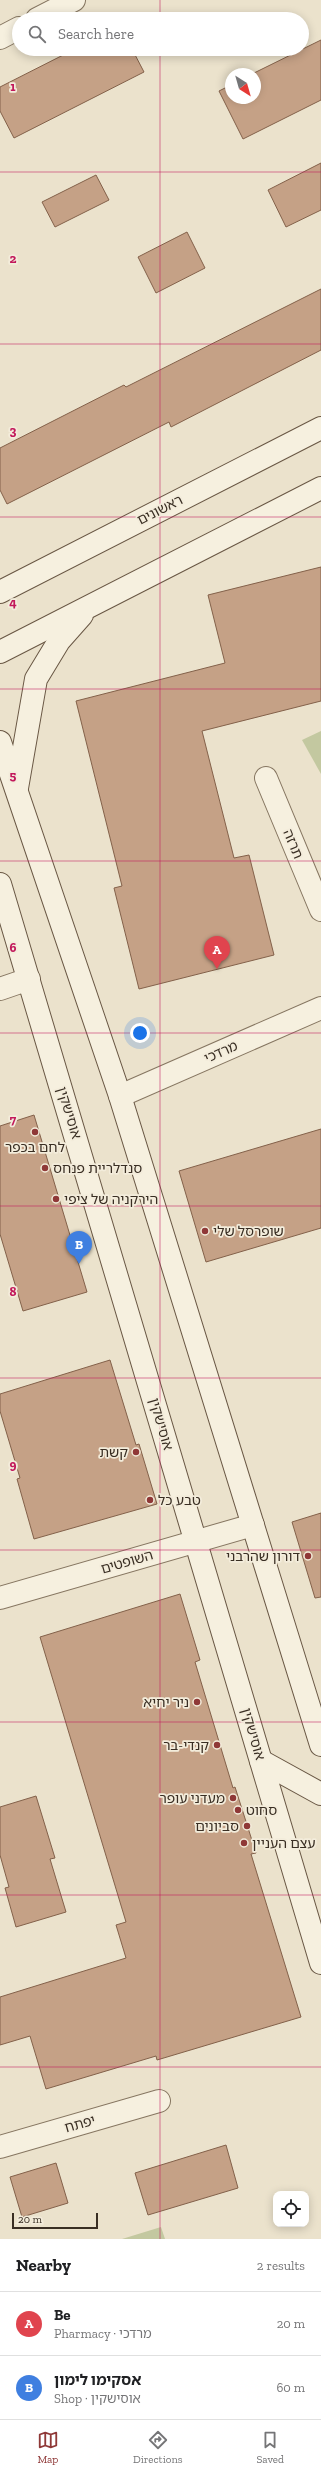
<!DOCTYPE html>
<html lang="en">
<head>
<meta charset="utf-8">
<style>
	body { margin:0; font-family:"Zilla Slab","Noto Sans Hebrew",serif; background:#f2f2f2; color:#202124 }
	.controls { position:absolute; right:12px; bottom:12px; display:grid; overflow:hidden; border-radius:8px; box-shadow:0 2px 10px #0003 }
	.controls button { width:36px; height:36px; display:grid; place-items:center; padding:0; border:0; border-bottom:1px solid #e0e0e0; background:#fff; color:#202124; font:20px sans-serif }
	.compass { position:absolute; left:225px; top:68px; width:36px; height:36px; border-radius:50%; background:#fff; box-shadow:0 2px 10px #0003; rotate:143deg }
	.scale { position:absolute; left:12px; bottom:10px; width:86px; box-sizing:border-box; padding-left:4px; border:2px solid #392e23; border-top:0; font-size:11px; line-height:14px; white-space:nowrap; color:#392e23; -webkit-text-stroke:3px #f3ecdb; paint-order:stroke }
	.you { position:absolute; left:140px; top:1033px; width:14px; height:14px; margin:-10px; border:3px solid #fff; border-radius:50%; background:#1a73e8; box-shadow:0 0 0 6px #1a73e833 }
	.badge { display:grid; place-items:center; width:26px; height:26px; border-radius:50%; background:#8f3837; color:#fff; font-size:13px; font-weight:700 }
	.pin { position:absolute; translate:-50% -33px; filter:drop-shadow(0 1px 2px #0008) }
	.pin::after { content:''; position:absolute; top:21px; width:14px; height:12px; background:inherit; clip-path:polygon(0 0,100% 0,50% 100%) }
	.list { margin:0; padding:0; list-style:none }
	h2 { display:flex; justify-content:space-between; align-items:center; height:52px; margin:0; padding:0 16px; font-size:17px }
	h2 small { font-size:13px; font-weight:400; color:#757577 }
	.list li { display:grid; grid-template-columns:26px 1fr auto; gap:12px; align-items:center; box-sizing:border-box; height:64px; padding:0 16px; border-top:1px solid #e0e0e0 }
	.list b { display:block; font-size:15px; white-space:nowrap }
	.list p { margin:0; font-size:13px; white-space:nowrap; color:#757577 }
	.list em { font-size:13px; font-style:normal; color:#757577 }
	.icon { flex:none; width:22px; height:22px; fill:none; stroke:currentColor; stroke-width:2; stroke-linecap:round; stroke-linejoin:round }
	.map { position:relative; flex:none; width:321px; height:2239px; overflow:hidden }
	.search { position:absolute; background:#fff; box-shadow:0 2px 10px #0003; left:12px; right:12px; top:12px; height:44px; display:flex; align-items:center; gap:10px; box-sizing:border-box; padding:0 14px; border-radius:22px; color:#757577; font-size:15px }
	.sheet { height:180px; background:#fff }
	nav { display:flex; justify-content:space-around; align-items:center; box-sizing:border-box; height:56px; border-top:1px solid #e0e0e0; background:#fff; font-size:11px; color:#757577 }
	nav a { display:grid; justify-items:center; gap:2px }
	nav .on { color:#8f3837 }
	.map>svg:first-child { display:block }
	.green { fill:#c3c8a0 }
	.building { fill:#c5a186; stroke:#83614a }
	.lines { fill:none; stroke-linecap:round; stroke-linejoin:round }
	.street-casing { stroke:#867661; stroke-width:24 }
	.secondary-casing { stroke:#695744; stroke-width:24 }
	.street { stroke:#f6f0df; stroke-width:22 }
	.secondary { stroke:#f6f0df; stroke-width:22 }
	.grid { fill:none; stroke:#c2185b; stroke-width:1; stroke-opacity:0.55 }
	.poi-dot { fill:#8f3837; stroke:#f3ecdb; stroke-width:1.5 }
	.labels { text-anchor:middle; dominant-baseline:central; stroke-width:3.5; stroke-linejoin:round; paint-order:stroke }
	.street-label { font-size:14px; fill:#392e23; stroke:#f3ecdb }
	.poi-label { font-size:14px; fill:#392e23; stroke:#f3ecdb; text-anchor:start }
	.grid-label { font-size:13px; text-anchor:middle; font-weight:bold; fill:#c2185b; stroke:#f3ecdb; stroke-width:3.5; stroke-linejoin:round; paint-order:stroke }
</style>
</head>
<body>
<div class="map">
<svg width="321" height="2239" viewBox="0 0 321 2239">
	<rect width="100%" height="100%" fill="#ebe2cc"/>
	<g class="green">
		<path d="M321 731V774L302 740Z"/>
		<path d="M161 2227 165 2239H122Z"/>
	</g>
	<g class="building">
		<path d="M321 40V100L243 139 219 91 231 85V98H255V74H252Z"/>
		<path d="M75 49H132L144 72 14 138 0 111V87Z"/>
		<path d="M321 163V210L286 227 268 190Z"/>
		<path d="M96 175 109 200 55 227 42 202Z"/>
		<path d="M187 232 205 268 156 293 138 257Z"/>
		<path d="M321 289V350L171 427 169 422 7 504 0 490V448L124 385 126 387Z"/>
		<path d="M321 567V701L202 731 234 858 249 855 274 955 139 989 114 888 122 886 76 701 225 663 208 595Z"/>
		<path d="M34 1115 87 1292 23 1311 0 1234V1126Z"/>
		<path d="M321 1129V1228L206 1262 179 1171Z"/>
		<path d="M110 1360 136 1445 139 1444 157 1504 34 1539 17 1479 20 1478 0 1411V1394Z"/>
		<path d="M321 1513V1597L315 1598 292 1522Z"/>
		<path d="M180 1594 200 1660 195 1662 233 1788 235 1787 256 1853 251 1854 301 2017 157 2060 156 2056 46 2089 30 2036 0 2045V1997L126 1958 116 1925 126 1922 40 1637Z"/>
		<path d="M36 1796 55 1858 50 1859 66 1912 16 1927 5 1888 9 1887 0 1855V1807Z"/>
		<path d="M226 2145 238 2188 148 2215 135 2173Z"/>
		<path d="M56 2163 68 2203 22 2217 10 2177Z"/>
	</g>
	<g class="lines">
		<g class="street-casing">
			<g id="street">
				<path d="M37 19 74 0"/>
				<path d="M0 38 19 28"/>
				<path d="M266 778 321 910"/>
				<path d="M0 989 29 979"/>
				<path d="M120 1096 321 1008"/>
				<path d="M0 1598 253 1525"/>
				<path d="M0 2147 159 2101"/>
			</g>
		</g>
		<g class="secondary-casing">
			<g id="secondary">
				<path d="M0 592 321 428"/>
				<path d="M0 652 321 488"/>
				<path d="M0 742 120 1096 321 1745"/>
				<path d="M17 788 36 679 59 641 82 615"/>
				<path d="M0 884 321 1963"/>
				<path d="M261 1761 321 1794"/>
			</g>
		</g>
		<use href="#street" class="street"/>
		<use href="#secondary" class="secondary"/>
	</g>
	<path class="grid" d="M160 0V19M160 49V2239M0 172H321M0 344H321M0 517H321M0 689H321M0 861H321M0 1033H321M0 1206H321M0 1378H321M0 1550H321M0 1722H321M0 1895H321M0 2067H321"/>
	<g class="poi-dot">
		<circle cx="35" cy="1132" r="4"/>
		<circle cx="45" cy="1168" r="4"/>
		<circle cx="56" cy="1199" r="4"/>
		<circle cx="205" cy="1231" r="4"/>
		<circle cx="136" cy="1452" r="4"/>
		<circle cx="150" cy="1500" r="4"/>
		<circle cx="308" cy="1556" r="4"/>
		<circle cx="197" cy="1702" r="4"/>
		<circle cx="217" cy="1745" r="4"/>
		<circle cx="233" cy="1798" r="4"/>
		<circle cx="238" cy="1810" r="4"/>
		<circle cx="247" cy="1826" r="4"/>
		<circle cx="244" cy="1843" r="4"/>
	</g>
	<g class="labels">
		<g class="street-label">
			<text transform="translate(160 510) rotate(-27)">ראשונים</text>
			<text transform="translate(293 844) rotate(67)">תרזה</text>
			<text transform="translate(221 1052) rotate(-24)">מרדכי</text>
			<text transform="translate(69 1113) rotate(73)">אוסישקין</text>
			<text transform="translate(161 1424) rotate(74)">אוסישקין</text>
			<text transform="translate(127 1562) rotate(-16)">השופטים</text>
			<text transform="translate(253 1734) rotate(74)">אוסישקין</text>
			<text transform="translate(80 2124) rotate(-16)">יפתח</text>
		</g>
		<g class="poi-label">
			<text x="35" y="1147" text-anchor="middle">לחם בכפר</text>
			<text x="53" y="1168">סנדלריית פנחס</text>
			<text x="64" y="1199">הירקניה של ציפי</text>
			<text x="213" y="1231">שופרסל שלי</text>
			<text x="128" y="1452" text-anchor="end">קשת</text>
			<text x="158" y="1500">טבע כל</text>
			<text x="300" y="1556" text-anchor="end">דורון שהרבני</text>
			<text x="189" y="1702" text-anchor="end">ניר יחיא</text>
			<text x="209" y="1745" text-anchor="end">קנדי-בר</text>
			<text x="225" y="1798" text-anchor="end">מעדני עופר</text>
			<text x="246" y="1810">סחוט</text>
			<text x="239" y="1826" text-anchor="end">סביונים</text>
			<text x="252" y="1843">עצם העניין</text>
		</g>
	</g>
	<g class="grid-label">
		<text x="13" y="91">1</text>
		<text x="13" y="263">2</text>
		<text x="13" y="435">3</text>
		<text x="13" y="607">4</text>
		<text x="13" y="780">5</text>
		<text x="13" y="952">6</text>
		<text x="13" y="1124">7</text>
		<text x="13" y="1296">8</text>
		<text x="13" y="1469">9</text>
	</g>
</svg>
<div class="controls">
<button><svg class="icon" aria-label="locate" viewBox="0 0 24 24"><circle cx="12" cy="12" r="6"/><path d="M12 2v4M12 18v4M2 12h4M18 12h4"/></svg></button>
</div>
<svg class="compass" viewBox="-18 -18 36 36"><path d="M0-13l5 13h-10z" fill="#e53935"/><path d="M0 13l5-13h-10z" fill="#757577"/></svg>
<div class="scale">20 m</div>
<div class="you"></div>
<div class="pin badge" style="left:217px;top:969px;background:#e0444e">A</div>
<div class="pin badge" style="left:79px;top:1264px;background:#3f7fe0">B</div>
<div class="search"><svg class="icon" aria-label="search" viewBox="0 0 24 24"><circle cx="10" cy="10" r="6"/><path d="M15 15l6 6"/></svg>Search here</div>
</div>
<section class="sheet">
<h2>Nearby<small>2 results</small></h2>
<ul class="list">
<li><span class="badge" style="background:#e0444e">A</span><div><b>Be</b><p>Pharmacy · מרדכי</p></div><em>20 m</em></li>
<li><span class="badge" style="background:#3f7fe0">B</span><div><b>אסקימו לימון</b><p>Shop · אוסישקין</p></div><em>60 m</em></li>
</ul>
</section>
<nav>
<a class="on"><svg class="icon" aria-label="map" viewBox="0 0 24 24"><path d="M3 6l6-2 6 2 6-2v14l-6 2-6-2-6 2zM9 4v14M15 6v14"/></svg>Map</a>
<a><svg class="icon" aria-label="directions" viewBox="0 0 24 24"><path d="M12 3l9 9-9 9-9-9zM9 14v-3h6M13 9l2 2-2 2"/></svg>Directions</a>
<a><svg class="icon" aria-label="saved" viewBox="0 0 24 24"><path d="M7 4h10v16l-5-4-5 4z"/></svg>Saved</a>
</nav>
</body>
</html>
